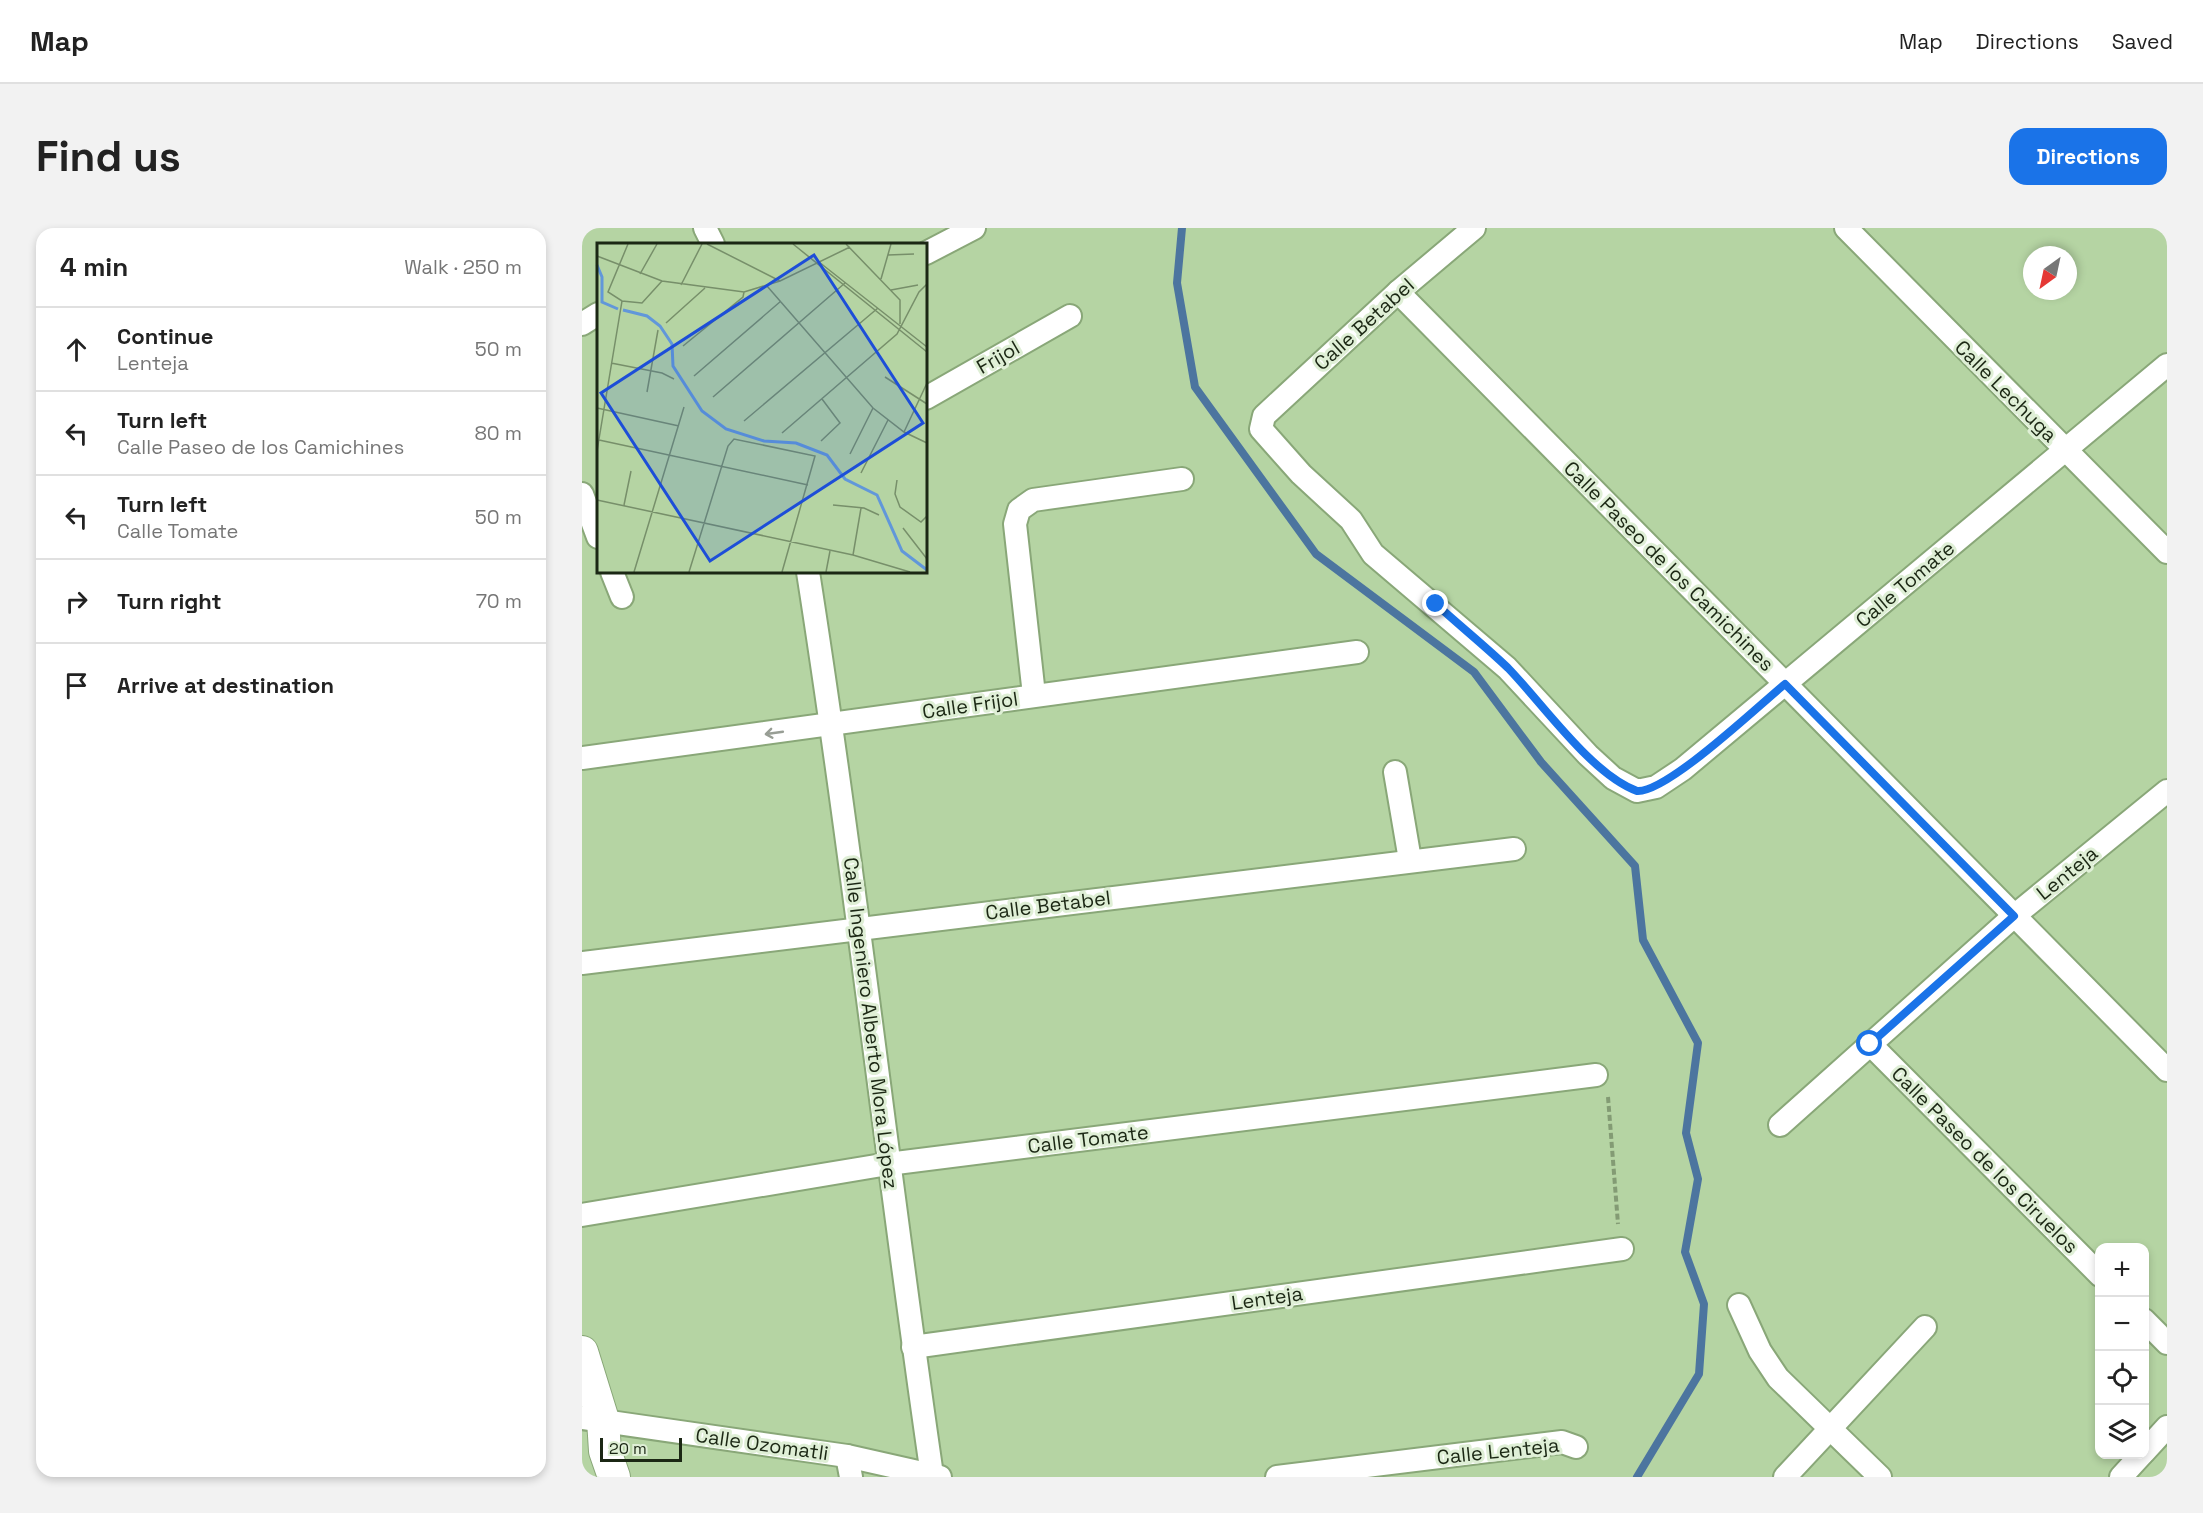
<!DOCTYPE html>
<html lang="en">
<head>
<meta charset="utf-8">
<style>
	body { margin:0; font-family:"Space Grotesk",sans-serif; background:#f2f2f2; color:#222 }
	.controls { position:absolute; right:18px; bottom:18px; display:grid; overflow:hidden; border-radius:12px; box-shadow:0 3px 9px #0003 }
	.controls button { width:54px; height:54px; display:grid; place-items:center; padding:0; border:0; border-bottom:2px solid #e0e0e0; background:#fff; color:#222; font:30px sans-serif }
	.compass { position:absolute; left:1441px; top:18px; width:54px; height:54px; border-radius:50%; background:#fff; box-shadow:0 3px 9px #0003; rotate:213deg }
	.scale { position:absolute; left:18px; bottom:15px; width:82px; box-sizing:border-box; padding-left:6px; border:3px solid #1b2714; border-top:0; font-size:16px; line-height:21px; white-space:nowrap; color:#1b2714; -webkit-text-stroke:4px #dfefd6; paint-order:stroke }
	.stop { position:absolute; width:18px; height:18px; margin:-14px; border:4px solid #1a73e8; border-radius:50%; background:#fff }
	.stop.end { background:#1a73e8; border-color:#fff; box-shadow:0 2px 6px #0008 }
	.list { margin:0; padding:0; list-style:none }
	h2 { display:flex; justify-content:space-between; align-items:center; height:78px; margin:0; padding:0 24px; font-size:26px }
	h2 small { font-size:20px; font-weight:400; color:#767676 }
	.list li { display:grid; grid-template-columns:39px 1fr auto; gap:18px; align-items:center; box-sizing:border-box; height:84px; padding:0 24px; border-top:2px solid #e0e0e0 }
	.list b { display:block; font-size:22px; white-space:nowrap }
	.list p { margin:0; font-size:20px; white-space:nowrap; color:#767676 }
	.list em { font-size:20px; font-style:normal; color:#767676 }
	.icon { flex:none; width:33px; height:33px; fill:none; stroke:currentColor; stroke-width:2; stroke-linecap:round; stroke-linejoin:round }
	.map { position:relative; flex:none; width:1585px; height:1249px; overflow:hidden; border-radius:18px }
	header { display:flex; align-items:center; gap:36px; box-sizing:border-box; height:84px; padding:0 30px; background:#fff; border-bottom:2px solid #e0e0e0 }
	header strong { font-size:28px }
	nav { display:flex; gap:33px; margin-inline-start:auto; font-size:21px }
	.intro { display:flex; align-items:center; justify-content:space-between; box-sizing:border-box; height:144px; padding:0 36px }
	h1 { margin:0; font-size:42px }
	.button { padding:15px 27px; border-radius:18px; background:#1a73e8; color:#fff; font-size:21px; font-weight:700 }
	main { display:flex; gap:36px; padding:0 36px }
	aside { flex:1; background:#fff; border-radius:18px; box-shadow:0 3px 9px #0003 }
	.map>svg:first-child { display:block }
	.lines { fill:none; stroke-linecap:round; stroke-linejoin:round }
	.stream { stroke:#4c759f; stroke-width:8 }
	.street-casing { stroke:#89a778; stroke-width:26 }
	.secondary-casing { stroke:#89a778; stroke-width:34 }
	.path { stroke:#839b74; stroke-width:4; stroke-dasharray:6 3; stroke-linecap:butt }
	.street { stroke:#fff; stroke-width:22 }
	.secondary { stroke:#fff; stroke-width:32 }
	.oneway { stroke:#989e95 }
	.route { stroke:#1a73e8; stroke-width:8 }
	.labels { text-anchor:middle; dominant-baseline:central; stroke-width:6; stroke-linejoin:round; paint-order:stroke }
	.street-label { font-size:20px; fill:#1b2714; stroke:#dfefd6 }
	.inset-river { fill:none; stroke:#6197da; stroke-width:3 }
	.inset-road { fill:none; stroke:#778f6a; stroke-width:1.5 }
	.view { fill:#1d4ed8; fill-opacity:0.15; stroke:#1d4ed8; stroke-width:3 }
	.inset-edge { fill:none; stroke:#1b2714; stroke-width:3 }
</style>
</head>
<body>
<header>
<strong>Map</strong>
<nav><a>Map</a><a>Directions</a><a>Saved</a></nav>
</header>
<div class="intro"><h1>Find us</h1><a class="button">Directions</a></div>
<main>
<aside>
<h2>4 min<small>Walk · 250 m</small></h2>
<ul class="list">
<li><svg class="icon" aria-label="ahead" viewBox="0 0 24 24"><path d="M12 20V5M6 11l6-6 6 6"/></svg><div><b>Continue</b><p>Lenteja</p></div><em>50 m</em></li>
<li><svg class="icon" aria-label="left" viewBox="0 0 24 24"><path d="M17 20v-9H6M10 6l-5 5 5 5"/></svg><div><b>Turn left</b><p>Calle Paseo de los Camichines</p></div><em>80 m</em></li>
<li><svg class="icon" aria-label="left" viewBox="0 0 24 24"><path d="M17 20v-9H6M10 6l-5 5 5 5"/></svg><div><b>Turn left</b><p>Calle Tomate</p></div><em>50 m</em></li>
<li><svg class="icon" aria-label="right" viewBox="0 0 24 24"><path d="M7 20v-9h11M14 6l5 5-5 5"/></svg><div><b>Turn right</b></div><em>70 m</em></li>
<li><svg class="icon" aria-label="arrive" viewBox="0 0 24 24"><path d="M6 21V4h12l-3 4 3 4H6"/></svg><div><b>Arrive at destination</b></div></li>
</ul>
</aside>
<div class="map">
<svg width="1585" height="1249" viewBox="0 0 1585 1249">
	<rect width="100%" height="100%" fill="#b5d4a3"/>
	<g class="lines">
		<path class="stream" d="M600 0 595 55 613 159 734 326 892 444 959 534 1053 638 1061 712 1116 815 1104 905 1116 951 1103 1024 1122 1076 1117 1146 1055 1249"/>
		<g class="street-casing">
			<g id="street">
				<path d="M123 0 131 16"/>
				<path d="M892 0 816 64 682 188 679 201 719 246 769 292 791 326 925 440 1006 527 1031 550 1055 563 1074 559 1101 541 1585 137"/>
				<path d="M1264 0 1585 324"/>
				<path d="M344 25 392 0"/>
				<path d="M816 64 1585 842"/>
				<path d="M0 96 16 86"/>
				<path d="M344 170 488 88"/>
				<path d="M0 266 16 309"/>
				<path d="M30 344 40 369"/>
				<path d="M226 344C273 644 306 946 350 1247"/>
				<path d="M452 467 433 296 437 282 451 272 600 251"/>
				<path d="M0 530 775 424"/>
				<path d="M813 544 828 632"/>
				<path d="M0 735 932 621"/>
				<path d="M1288 816 1518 1047"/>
				<path d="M1198 897 1432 688 1585 563"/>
				<path d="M0 987 306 936 1014 847"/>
				<path d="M1157 1077 1178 1123 1196 1150 1298 1249"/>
				<path d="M1562 1092 1585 1115"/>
				<path d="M331 1119 1040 1021"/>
				<path d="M0 1190 265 1228 358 1249"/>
				<path d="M1562 1224 1585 1199"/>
				<path d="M265 1228 269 1249"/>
				<path d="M695 1249 980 1214 994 1219"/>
				<path d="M1203 1249 1343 1099"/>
				<path d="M1539 1249 1560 1226"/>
			</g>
		</g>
		<g class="secondary-casing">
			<path id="secondary" d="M0 1124 21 1192 23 1223 32 1249"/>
		</g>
		<path class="path" d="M1026 869 1036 996"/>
		<use href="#street" class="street"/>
		<use href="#secondary" class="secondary"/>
	</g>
	<defs><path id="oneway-shaft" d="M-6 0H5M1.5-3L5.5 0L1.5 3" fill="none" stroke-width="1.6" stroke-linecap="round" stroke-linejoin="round" transform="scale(1.5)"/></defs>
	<use class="oneway" href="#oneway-shaft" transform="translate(192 505) rotate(172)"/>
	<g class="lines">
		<path class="route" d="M854 376C878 398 903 418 926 440 961 476 1009 546 1055 563 1085 565 1176 478 1203 456L1432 688 1288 816"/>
	</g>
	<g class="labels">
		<g class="street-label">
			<text transform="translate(782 96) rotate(-42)">Calle Betabel</text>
			<text transform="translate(416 129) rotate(-30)">Frijol</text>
			<text transform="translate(1424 163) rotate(45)">Calle Lechuga</text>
			<text transform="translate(1087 338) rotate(45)">Calle Paseo de los Camichines</text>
			<text transform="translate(1323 356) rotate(-40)">Calle Tomate</text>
			<text transform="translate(388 477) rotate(-8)">Calle Frijol</text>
			<text transform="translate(1485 645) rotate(-39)">Lenteja</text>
			<text transform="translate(466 677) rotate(-7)">Calle Betabel</text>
			<text transform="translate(289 795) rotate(83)">Calle Ingeniero Alberto Mora López</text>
			<text transform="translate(506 911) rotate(-7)">Calle Tomate</text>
			<text transform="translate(1403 932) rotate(45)">Calle Paseo de los Ciruelos</text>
			<text transform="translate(685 1070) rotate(-8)">Lenteja</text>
			<text transform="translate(180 1216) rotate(8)">Calle Ozomatli</text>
			<text transform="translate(916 1223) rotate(-6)">Calle Lenteja</text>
		</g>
	</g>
	<g transform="translate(15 15)">
		<rect width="330" height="330" fill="#b5d4a3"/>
		<path class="inset-river" d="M0 22 5 34V59L21 66M26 67 50 73 63 83 75 101 76 123 105 168 129 186 167 198 199 200 230 212 248 236 280 252 305 308 330 327"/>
		<path class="inset-road" d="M31 1 11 49 25 58 45 60 65 38M110 1 183 38M196 1 330 109M249 1 303 57V81M291 12 317 11M0 13 65 38 147 49 183 38 253 4M222 19 330 104M43 31 60 1M284 36 294 1M84 42 105 1M170 43 276 165 307 189 330 200M294 47 321 42M69 80 108 45M86 103 146 54 147 49M14 120 65 130 77 136M97 133 184 58M288 134 330 161M50 149 61 87M116 154 248 40M0 165 82 183M147 178 281 65M307 189 330 140M185 190 300 91 322 49 330 41M2 197 211 242M224 198 243 180 225 156M0 208 25 58M253 211 276 165M264 230 291 177M300 237 298 251 303 264 324 279 330 273M0 257 256 312 313 329M27 262 34 228M236 262 267 265 282 272M306 285 330 316M256 312 264 265M37 329 87 164M92 329 131 203 137 196 218 213 185 329M229 329 233 308"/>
		<path class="view" d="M217 12 326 180 113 318 4 150Z"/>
		<rect width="330" height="330" class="inset-edge"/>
	</g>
</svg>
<div class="controls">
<button>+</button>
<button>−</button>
<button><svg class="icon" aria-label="locate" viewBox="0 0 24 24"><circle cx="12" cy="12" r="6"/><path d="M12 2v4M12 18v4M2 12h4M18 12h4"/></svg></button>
<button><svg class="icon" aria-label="layers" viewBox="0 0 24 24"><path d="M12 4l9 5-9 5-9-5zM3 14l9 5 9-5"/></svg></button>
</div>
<svg class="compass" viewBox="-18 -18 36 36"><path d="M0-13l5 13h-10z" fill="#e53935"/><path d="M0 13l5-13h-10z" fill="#767676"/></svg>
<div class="scale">20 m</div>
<div class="stop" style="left:1288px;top:816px"></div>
<div class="stop end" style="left:854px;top:376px"></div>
</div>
</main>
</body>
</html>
